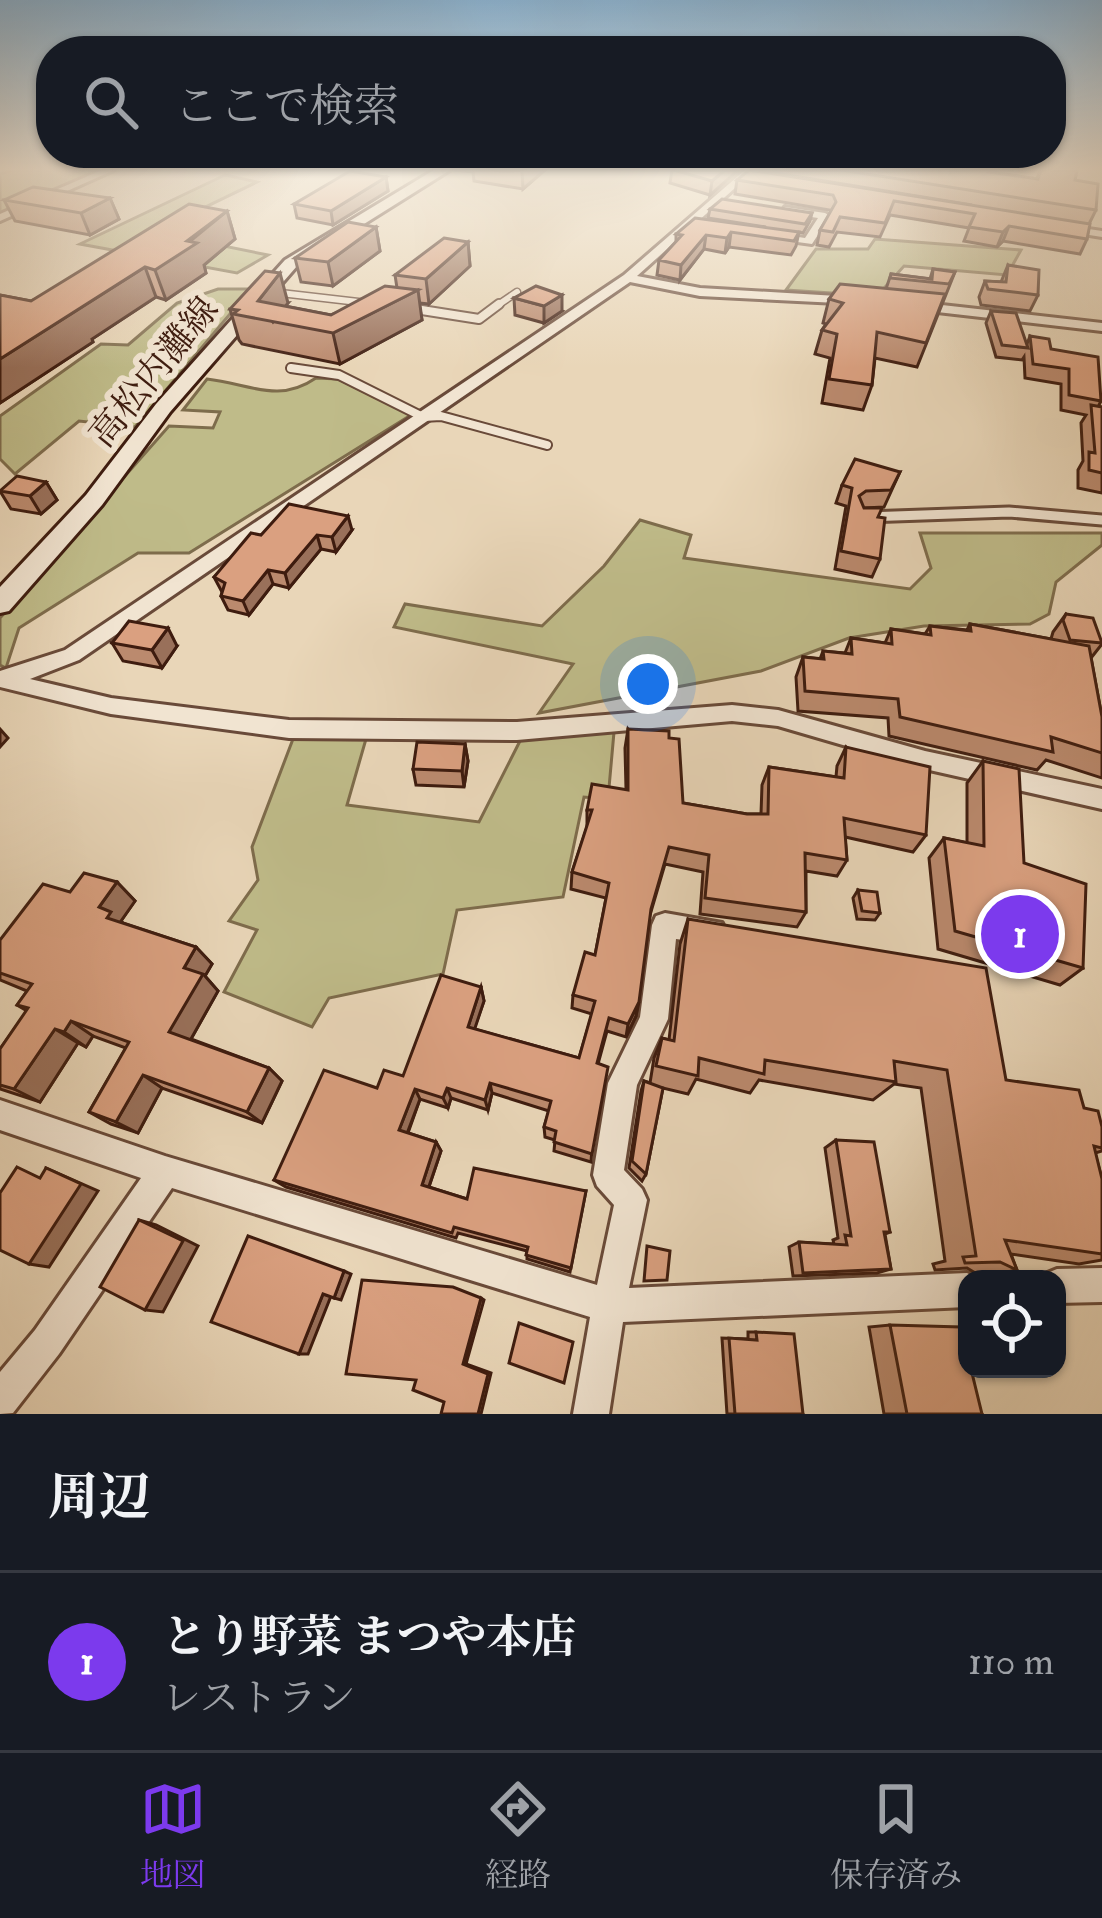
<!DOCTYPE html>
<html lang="ja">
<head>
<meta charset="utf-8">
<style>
	body { margin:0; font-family:"IM FELL Double Pica","Noto Serif JP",serif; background:#242831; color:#f1f3f6 }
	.controls { position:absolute; right:36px; bottom:36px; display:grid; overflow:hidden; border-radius:24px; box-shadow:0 3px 9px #0004 }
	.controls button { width:108px; height:108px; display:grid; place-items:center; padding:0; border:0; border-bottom:3px solid #363941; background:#171b24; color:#f1f3f6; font:60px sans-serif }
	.you { position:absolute; left:648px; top:684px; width:42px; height:42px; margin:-30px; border:9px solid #fff; border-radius:50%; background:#1a73e8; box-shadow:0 0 0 18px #1a73e833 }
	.badge { display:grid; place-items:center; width:78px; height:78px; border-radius:50%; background:#7c3aed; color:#fff; font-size:39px; font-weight:700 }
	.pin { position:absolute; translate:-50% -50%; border:6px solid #fff; box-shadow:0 3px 12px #0006 }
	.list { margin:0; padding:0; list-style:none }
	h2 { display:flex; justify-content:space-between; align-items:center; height:156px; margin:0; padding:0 48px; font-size:51px }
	h2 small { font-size:39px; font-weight:400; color:#9ea1a6 }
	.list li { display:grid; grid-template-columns:78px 1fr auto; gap:36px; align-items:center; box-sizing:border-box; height:180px; padding:0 48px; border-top:3px solid #363941 }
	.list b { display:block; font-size:45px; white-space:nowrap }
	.list p { margin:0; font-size:39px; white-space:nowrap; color:#9ea1a6 }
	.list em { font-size:39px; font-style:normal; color:#9ea1a6 }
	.icon { flex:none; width:66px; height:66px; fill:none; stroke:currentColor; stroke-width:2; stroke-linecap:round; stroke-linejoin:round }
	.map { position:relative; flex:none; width:1102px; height:1414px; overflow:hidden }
	.search { position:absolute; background:#171b24; box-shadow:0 3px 9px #0004; left:36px; right:36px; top:36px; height:132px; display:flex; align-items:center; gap:30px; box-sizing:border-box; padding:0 42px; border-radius:48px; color:#9ea1a6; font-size:45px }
	.sheet { height:336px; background:#171b24 }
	nav { display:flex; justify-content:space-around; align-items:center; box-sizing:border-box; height:168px; border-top:3px solid #363941; background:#171b24; font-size:33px; color:#9ea1a6 }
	nav a { display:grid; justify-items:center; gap:6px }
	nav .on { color:#7c3aed }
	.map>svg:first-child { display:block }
	.green { fill:#bfbb89; stroke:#7e6c4c; stroke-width:3 }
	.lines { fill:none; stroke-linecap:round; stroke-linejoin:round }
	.service-far2-casing { stroke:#694a39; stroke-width:9 }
	.service-far1-casing { stroke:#694a39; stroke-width:12 }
	.service-casing { stroke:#694a39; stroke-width:15 }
	.minor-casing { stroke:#694a39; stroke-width:6 }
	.secondary-casing { stroke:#3e1c0f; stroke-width:6 }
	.service-far2 { stroke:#f1e4d1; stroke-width:6 }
	.service-far1 { stroke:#f1e4d1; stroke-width:8 }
	.service { stroke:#f1e4d1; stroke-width:9 }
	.minor { fill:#f1e4d1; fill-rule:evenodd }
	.secondary { fill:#f1e4d1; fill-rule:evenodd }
	.wall { fill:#bb8a6e; stroke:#3e1c0f; stroke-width:3 }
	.shaded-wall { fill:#99705a; stroke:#3e1c0f; stroke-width:3 }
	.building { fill:#daa080; stroke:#3e1c0f; stroke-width:3 }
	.labels { text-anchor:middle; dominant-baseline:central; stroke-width:12; stroke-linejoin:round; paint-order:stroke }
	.far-street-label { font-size:36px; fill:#3e1c0f; stroke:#f1e4d1 }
</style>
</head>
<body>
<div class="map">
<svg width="1102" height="1414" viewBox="0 0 1102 1414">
	<rect width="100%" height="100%" fill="#e9d6b8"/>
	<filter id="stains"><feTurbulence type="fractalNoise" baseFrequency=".00167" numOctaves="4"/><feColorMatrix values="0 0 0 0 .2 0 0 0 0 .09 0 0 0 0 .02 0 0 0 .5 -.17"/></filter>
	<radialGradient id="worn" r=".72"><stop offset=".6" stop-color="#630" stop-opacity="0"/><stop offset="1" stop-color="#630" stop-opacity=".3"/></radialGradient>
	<g class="green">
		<path d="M12 170H102L0 214V174Z"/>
		<path d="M225 175 257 182 154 232 268 255 237 273 80 244Z"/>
		<path d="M875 239 1021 250 1007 275 904 266 877 296 786 290 816 249H868Z"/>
		<path d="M218 289H251L135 427 79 421 15 474 0 459V416L101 344 128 345 177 303Z"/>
		<path d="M316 378 338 379 411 415 189 553H138L19 628 6 668 0 665V618L169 426 213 428 220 412 183 410 207 379C250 384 278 404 316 378Z"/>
		<path d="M640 520 691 535 684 558 910 589 931 568 920 533H1102V545L1056 582 1049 614 1030 624 924 626 849 638 761 671 539 713 573 664 394 627 405 604 542 626 604 566Z"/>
		<path d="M614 732 608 799 584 797 563 897 457 910 443 974 329 998 312 1027 224 992 257 930 229 921 258 880 252 847 293 739H366L347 805 479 822 521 739Z"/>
	</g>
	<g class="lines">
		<g class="service-far2-casing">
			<g id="service-far2">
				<path d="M272 292 367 303"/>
				<path d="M495 307 517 292"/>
			</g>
		</g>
		<g class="service-far1-casing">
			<g id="service-far1">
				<path d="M409 308 479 319 499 304"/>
				<path d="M291 368 339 375 423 417 441 416 547 445"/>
			</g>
		</g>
		<g class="service-casing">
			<path id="service" d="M866 517 1009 512 1102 520"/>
		</g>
		<g class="minor-casing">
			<g id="minor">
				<path d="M102 170H114L0 221V214Z"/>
				<path d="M745 170H755L637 276 700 288 854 297 858 298V304L700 296 630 282 79 660 30 679 111 698 289 720 517 722 732 705 778 710 925 751 1102 789V809L925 769 778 726 732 721 517 740 289 738 111 714 0 687V671L65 650 624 275Z"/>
				<path d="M785 207 825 213 830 216 812 244 768 238V234L772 233 805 238 818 218 781 212Z"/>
				<path d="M1062 225 1102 231V237L1058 230Z"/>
				<path d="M915 302 1102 323V331L911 309V303Z"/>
				<path d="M665 913 722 923 726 932 722 941 713 944 676 939 668 1019 637 1085 624 1170 642 1189 647 1200 629 1288 967 1273 979 1279H967V1307L623 1322 609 1414H573L590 1317 172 1188 59 1354 13 1413 0 1414V1372L35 1330 141 1178 0 1130V1100L165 1156 597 1285 614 1205 597 1186 593 1175 608 1083 640 1017 652 925 656 916Z"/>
				<path d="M1102 1268V1302L1057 1303V1279H1043L1045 1274 1057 1269Z"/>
			</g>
		</g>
		<g class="secondary-casing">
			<path id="secondary" d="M434 170H450L297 266 170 412 102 505 9 611 0 613V587L86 495 156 404 285 260Z"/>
		</g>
		<use href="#service-far2" class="service-far2"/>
		<use href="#service-far1" class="service-far1"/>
		<use href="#service" class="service"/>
		<use href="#minor" class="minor"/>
		<use href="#secondary" class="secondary"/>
	</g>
	<g class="wall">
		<path d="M454 170H545L523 189 474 181 473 172Z"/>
		<path d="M672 170H738L710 195 670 183Z"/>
		<path d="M758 170H883L894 171 995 170 993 172 1037 179 1040 170H1077L1075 180 1096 210 1089 224 1087 239 1080 254 1003 241 997 247 964 241 969 228 890 215 880 237 837 232 829 247 817 245 820 230 831 212 830 210 735 194 737 180 972 205Z"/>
		<path d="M386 177 388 191 333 225 297 218 294 204Z"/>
		<path d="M110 198 119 219 90 235 15 221 4 200Z"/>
		<path d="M710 209 812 213 810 221 803 233 799 232 796 246 791 255 729 247 725 253 704 249 680 280 657 275 659 260 676 242V234L766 227 708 218Z"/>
		<path d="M227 211 235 239 204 265 206 273 166 300 156 297 92 339 93 342 0 403V295L31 301Z"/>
		<path d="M376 227 380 251 333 286 301 282 295 258Z"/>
		<path d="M468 242 470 266 429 304 419 303 422 320 340 364 242 344 239 340 230 309 288 303 285 306 331 315 397 288 395 275Z"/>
		<path d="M1008 265 1038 295 1030 311 981 305 979 297 985 281 1001 282Z"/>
		<path d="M933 269 955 272 917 367 875 358 872 385 863 410 822 403 830 358 815 354 822 330 826 324 823 323 829 299 886 289 891 274 930 279Z"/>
		<path d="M514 298 562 311 544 323 515 315Z"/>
		<path d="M991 311 1027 344 1030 336 1051 349 1101 401 1098 407H1102V493L1078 488V470L1083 461 1081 423 1086 415 1061 410V384L1025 378 1024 357 1022 360 996 357 986 323Z"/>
		<path d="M900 472 884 507 866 508 880 559 872 577 835 569 846 506 836 503 842 485Z"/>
		<path d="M46 482 57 500 41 514 11 509 0 491Z"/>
		<path d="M352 530 336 552 321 549 289 588 273 584 249 615 228 610 221 596 222 592 214 577 261 535Z"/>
		<path d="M1066 614 1102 644 1091 658 1102 717V778L1046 760 1037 770 889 736 888 718 798 711 796 677 803 657 820 659 823 651 845 653 851 638 885 643 891 629 925 634 930 626 967 630 970 624 1051 639 1053 632Z"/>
		<path d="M112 643 177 646 162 668 123 661Z"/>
		<path d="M628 729 683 803 747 814H761L762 785 769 767 836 777 837 766 846 747 926 835 913 852 845 837 847 860 837 876 806 871V912L797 927 700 914 703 872 665 864 650 915 636 1016 626 1037 607 1031 598 1064 591 1162 554 1151 555 1140 545 1137 544 1127 549 1111 492 1093 488 1110 451 1098 448 1108 420 1099 408 1133 436 1142 441 1151 429 1187 467 1199 586 1191 570 1272 527 1259V1251L458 1233 456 1238 286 1187 274 1180 377 1088 403 1076 481 987 484 1001 474 1029 579 1058 592 1014 572 1008 573 995 595 955 606 898 571 889 572 872 587 827V810L626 789 625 748Z"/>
		<path d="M465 744 468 761 464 787 416 785 413 769Z"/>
		<path d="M983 761 1024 863 1083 968 1060 985 938 949 929 858 944 838 967 843V783Z"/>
		<path d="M117 882 135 901 121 921 123 923 196 947 212 964 205 976 218 991 191 1039 269 1068 282 1081 262 1123 162 1088 138 1133 111 1124 89 1112 126 1048 93 1036 86 1047 78 1043 40 1102 0 1089V1049L27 1011 17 1005 27 991 0 980V940L70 892Z"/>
		<path d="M858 890 880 913 875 920 857 919 853 898Z"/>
		<path d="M688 919 1006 1080 1084 1108 1102 1127V1151L1095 1153 1102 1179V1260L1079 1264 1011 1254 1017 1270 982 1277 967 1268 935 1270 933 1264 945 1261 921 1088 894 1084 873 1100 759 1080 750 1093 696 1079 688 1094 663 1088 646 1174 642 1181 629 1168 641 1091 644 1081 650 1083 654 1058 662 1038 669 1040 680 944Z"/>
		<path d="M836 1140 890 1232 885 1234 891 1269 877 1273 793 1276 789 1247 799 1242 834 1244 833 1240 838 1238 825 1148Z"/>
		<path d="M890 1325 982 1414H884L869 1327Z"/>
		<path d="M748 1332H756L803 1414H727L722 1338 748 1339Z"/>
	</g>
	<g class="shaded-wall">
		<path d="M524 170H545L523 189 522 171Z"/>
		<path d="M725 170H738L710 195 712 181Z"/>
		<path d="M386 177 388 191 333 225 331 211Z"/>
		<path d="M110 198 119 219 90 235 81 213Z"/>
		<path d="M227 211 235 239 204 265 206 273 166 300 155 270Z"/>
		<path d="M1009 226 1003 241 997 247 1003 232Z"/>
		<path d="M376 227 380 251 333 286 328 262Z"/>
		<path d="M731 232 729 247 725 253 727 238Z"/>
		<path d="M706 235 704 249 680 280 681 265Z"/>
		<path d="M468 242 470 266 429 304 426 279Z"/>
		<path d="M145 267 156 297 92 339 93 342 0 403V359Z"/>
		<path d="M280 273 288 303 273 322 258 301Z"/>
		<path d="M418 290 422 320 340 364 333 333Z"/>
		<path d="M562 295V311L544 323V306Z"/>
		<path d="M46 482 57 500 41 514 30 496Z"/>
		<path d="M348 516 352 530 336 552 332 537Z"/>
		<path d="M317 535 321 549 289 588 285 573Z"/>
		<path d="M268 570 273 584 249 615 243 601Z"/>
		<path d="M168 628 177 646 162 668 152 650Z"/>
		<path d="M0 729 8 738 0 747Z"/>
		<path d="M465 744 468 761 464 787 462 771Z"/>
		<path d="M117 882 135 901 121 921 130 930 107 918 99 907Z"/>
		<path d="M196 947 212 964 205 976 218 991 187 1046 169 1032 184 968Z"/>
		<path d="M481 987 484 1001 471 1040 468 1027Z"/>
		<path d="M639 1002 636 1016 626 1037 628 1024Z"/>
		<path d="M71 1021 93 1036 86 1047 64 1032Z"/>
		<path d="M55 1029 78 1043 40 1102 14 1089Z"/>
		<path d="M269 1068 282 1081 262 1123 247 1112Z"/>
		<path d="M143 1075 162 1088 138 1133 116 1122Z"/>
		<path d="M490 1083 492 1093 488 1110 485 1100Z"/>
		<path d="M447 1088 451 1098 448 1108 443 1098Z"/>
		<path d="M415 1089 420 1099 405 1139 399 1130Z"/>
		<path d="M436 1142 441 1151 427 1192 422 1185Z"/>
		<path d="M46 1168 98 1191 49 1267 29 1264Z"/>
		<path d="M139 1220 156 1225 198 1246 163 1312 145 1310Z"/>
		<path d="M344 1271 351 1274 341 1300 334 1298Z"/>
		<path d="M323 1294 331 1296 308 1354H299Z"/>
		<path d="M481 1298 484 1300 466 1364 491 1373 481 1414H478L463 1364Z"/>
	</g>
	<g class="building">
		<path d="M674 170H725L712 181Z"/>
		<path d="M749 170 1090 224 1087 239 1009 226 1003 232 969 227 975 214 894 201 885 223 840 217 833 232 820 230 836 202 833 195 737 180Z"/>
		<path d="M841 170 894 171 895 170H991L989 172 1038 179 1041 170H1077L1075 180 1098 184 1096 210Z"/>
		<path d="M350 171 386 177 331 211 294 204Z"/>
		<path d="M33 187 110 198 81 213 4 200Z"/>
		<path d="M722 199 812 213 805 224 710 209Z"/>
		<path d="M189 204 227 211 187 241 197 243 155 270 145 267 0 359V295L31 301Z"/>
		<path d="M695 218 799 232 794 241 731 232 727 238 706 235 681 265 659 260 682 235 676 234Z"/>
		<path d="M348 222 376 227 328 262 295 258Z"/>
		<path d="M444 238 468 242 426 279 395 275Z"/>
		<path d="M1008 265 1039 270 1038 295 988 289 985 281 1006 282Z"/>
		<path d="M933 269 955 272 949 284 890 278 891 274 932 279Z"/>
		<path d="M265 271 280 273 258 301 331 315 385 286 418 290 333 333 233 314 238 310 230 309Z"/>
		<path d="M840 284 945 294 926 343 877 332 872 385 829 379 837 334 822 330 843 303 829 299Z"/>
		<path d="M536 286 562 295 544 306 514 298Z"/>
		<path d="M991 311 1016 313 1028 348 1002 345Z"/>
		<path d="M1030 336 1049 339 1051 349 1098 357 1101 401 1069 395V369L1033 364Z"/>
		<path d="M1091 405 1102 407V473L1089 470V452L1095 453Z"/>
		<path d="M855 459 900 472 891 490 866 491 859 496 864 508H882L878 517 885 518 880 559 841 551 852 488 842 485Z"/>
		<path d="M17 476 46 482 30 496 0 491Z"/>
		<path d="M289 504 348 516 332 537 317 535 285 573 268 570 243 601 221 596 225 583 214 577 251 533 261 535Z"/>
		<path d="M1066 614 1093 618 1102 643 1070 640 1063 620Z"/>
		<path d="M129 621 168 628 152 650 112 643Z"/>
		<path d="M970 624 1089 646 1102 717V753L1051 737 1053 752 900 717 898 699 805 691 803 657 824 659 823 651 852 654 851 638 892 644 891 629 931 635 930 626 971 631Z"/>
		<path d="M628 729 669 731V738L679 739 683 803 747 814H768L769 767 844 778 846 747 930 767 926 835 844 818 847 860 805 853 806 912 705 898 709 855 669 847 651 909 639 1002 628 1024 609 1018 597 1063 608 1067 592 1154 554 1142 556 1131 544 1127 551 1101 490 1083 485 1100 447 1088 443 1098 415 1089 399 1130 436 1142 422 1185 467 1199 474 1168 586 1191 571 1268 526 1255 528 1247 454 1227 452 1233 274 1180 324 1070 377 1088 384 1070 403 1076 441 975 481 987 468 1027 579 1058 595 1001 573 995 585 952 595 955 609 883 572 872 592 810H587L592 784 628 790Z"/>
		<path d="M417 742 465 744 462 771 413 769Z"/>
		<path d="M983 761 1019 769 1024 863 1086 884 1083 968 955 931 944 838 984 846Z"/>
		<path d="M84 873 117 882 99 907 111 912 107 918 196 947 184 968 203 974 169 1032 269 1068 247 1112 143 1075 116 1122 89 1112 129 1042 71 1021 64 1032 55 1029 14 1089 0 1085V1049L28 1008 17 1005 32 984 0 973V940L43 884 70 892Z"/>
		<path d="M858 890 877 892 880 913 862 911Z"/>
		<path d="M688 919 986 968 1006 1080 1079 1090 1084 1108 1098 1111 1102 1127V1148L1094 1146 1102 1179V1254L1005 1240 1017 1270 1000 1262 965 1263 963 1257 976 1256 947 1070 894 1061 896 1082 765 1060 764 1074 699 1058 698 1076 656 1066 662 1038 674 1041Z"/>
		<path d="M644 1081 663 1088 646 1174 632 1161Z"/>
		<path d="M836 1140 874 1142 890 1232H884L891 1269 803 1273 799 1242 847 1245 845 1235 851 1236Z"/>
		<path d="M17 1167 40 1178 46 1168 81 1184 29 1264 0 1250V1193Z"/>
		<path d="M139 1220 183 1241 145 1310 100 1287Z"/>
		<path d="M248 1236 344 1271 334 1298 323 1294 299 1354 211 1322Z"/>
		<path d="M647 1246 670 1251 667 1280 644 1281Z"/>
		<path d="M362 1280 453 1287 481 1298 463 1364 488 1374 478 1414H441L444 1402 413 1390 416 1380 346 1374Z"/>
		<path d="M519 1323 573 1342 564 1383 509 1363Z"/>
		<path d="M890 1325 961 1327 967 1351V1369H971L982 1414H907Z"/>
		<path d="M756 1332 794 1334 803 1414H735L729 1338 757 1340Z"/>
	</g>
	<linearGradient id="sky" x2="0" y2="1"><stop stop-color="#8ab5d6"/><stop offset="0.46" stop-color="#f5eddf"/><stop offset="1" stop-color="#f5eddf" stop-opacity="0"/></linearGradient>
	<rect width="1102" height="368" fill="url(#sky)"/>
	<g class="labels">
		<g class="far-street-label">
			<text transform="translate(154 372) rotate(-51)">高松内灘線</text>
		</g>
	</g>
	<rect width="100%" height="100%" filter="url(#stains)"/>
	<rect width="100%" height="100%" fill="url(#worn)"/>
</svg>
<div class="controls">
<button><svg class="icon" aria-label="locate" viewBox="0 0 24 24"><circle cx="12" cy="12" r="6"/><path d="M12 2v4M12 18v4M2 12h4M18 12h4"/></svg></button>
</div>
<div class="you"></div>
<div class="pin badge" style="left:1020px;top:934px">1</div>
<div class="search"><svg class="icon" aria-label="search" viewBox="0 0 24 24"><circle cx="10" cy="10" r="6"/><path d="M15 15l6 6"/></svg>ここで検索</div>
</div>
<section class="sheet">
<h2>周辺<small></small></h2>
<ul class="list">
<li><span class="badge">1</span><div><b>とり野菜 まつや本店</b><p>レストラン</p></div><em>110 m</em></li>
</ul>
</section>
<nav>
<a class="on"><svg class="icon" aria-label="map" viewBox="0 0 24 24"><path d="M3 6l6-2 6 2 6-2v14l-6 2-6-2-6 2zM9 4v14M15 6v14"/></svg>地図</a>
<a><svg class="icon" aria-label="directions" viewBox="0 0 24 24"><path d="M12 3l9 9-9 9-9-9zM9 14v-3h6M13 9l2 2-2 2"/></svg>経路</a>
<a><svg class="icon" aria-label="saved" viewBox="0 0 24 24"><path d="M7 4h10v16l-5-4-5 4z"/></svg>保存済み</a>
</nav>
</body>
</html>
